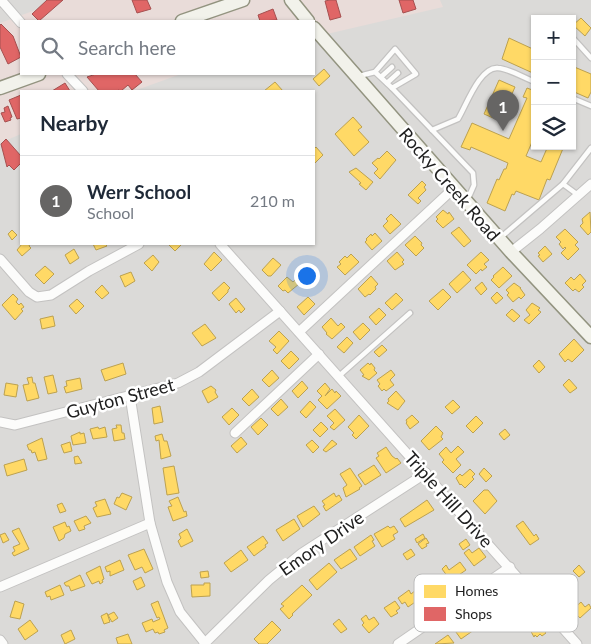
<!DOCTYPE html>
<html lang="en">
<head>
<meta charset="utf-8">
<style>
	body { margin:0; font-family:Lato,sans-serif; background:#f2f2f3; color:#1f2937 }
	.controls { position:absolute; right:15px; top:15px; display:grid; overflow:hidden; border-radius:0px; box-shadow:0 1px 4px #0004 }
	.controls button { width:45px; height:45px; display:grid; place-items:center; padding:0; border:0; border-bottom:1px solid #e0e1e3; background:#fff; color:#1f2937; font:25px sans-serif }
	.you { position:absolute; left:306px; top:275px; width:18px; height:18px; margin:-12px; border:4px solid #fff; border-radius:50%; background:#1a73e8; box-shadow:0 0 0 8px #1a73e833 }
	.badge { display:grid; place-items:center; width:32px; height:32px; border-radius:50%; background:#666564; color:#fff; font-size:16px; font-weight:700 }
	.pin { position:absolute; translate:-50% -41px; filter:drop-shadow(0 1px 2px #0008) }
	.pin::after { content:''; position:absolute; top:26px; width:18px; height:15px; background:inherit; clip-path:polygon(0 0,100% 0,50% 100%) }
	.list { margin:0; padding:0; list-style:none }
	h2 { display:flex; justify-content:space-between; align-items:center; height:65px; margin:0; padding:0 20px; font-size:21px }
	h2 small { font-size:16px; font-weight:400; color:#747a83 }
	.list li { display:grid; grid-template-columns:32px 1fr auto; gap:15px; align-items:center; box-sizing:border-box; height:90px; padding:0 20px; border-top:1px solid #e0e1e3 }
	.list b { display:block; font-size:19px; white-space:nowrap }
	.list p { margin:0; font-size:16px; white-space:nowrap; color:#747a83 }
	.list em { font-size:16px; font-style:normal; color:#747a83 }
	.icon { flex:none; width:28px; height:28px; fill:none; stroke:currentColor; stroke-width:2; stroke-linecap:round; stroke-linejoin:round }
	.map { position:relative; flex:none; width:591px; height:644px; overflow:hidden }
	.search { position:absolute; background:#fff; box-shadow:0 1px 4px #0004; left:20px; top:20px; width:295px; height:55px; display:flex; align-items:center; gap:12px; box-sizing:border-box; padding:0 18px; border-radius:0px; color:#747a83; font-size:19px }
	.panel { position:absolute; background:#fff; box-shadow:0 1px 4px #0004; left:20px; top:90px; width:295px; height:155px; border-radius:0px }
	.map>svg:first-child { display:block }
	.residential { fill:#dbdad8; fill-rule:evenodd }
	.commercial { fill:#e9dcd9 }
	.homes { fill:#ffd966; stroke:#bca150 }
	.shops { fill:#e06666; stroke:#a65050 }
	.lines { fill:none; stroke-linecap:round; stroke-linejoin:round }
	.lane-casing { stroke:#c3c2c1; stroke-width:7 }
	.street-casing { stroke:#c3c2c1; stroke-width:11 }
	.secondary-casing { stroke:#939480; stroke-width:15 }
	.lane { stroke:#fcfcfb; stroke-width:4.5 }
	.street { stroke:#fcfcfb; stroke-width:9 }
	.secondary { stroke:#f2f2eb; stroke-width:12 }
	.labels { text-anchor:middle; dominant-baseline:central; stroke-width:5; stroke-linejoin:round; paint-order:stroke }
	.street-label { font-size:18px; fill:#1e1e1e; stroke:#fff }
	.key { fill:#fff; stroke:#bcbcbc; stroke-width:1 }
	.key-label { font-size:14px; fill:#1e1e1e }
</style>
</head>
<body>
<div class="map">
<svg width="591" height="644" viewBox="0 0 591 644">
	<rect width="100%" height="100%" fill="#eceae7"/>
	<path class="residential" d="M0 0H591V644H0ZM535 19H572V146H535ZM21 21H314V74H21ZM21 91H314V244H21Z"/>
	<path class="commercial" d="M63 0H440L443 7 314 37V21H21V74H181L134 91H21V134L0 143V23Z"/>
	<g class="homes">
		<path d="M581 18 591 28 585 36 573 25Z"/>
		<path d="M509 38 535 50V74L502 59Z"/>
		<path d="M572 66 591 74V92L588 98 572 91Z"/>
		<path d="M324 69 330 76 319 86 313 79Z"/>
		<path d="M499 80 515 87 500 121 484 114Z"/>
		<path d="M275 82 283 91H264Z"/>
		<path d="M527 88 535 91V135L526 156 541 162 548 146H564L550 180 547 179 539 200 516 191 514 195 512 194 505 211 487 203 497 179 499 180 504 169H506L508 163 471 147 470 150 461 147 472 123 509 139 527 98 523 97Z"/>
		<path d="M353 117 362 127 358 130 369 142 354 156 335 134Z"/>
		<path d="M316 147 323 155 314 164V149Z"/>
		<path d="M387 151 396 160 380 179 374 173 378 169 372 163 378 158 379 159Z"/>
		<path d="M356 168 373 182 366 190 359 184 361 183 349 172Z"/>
		<path d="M422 181 426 185 424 187 426 190 418 198 421 201 418 204 408 195Z"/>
		<path d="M443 210 448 214 449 212 454 219 443 228 436 221 438 219 436 217Z"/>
		<path d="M590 212 591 232 588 235 580 226 583 223 582 219Z"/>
		<path d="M391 214 401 224 390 234 383 226 388 221 386 219Z"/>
		<path d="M459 227 471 241 464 247 451 233Z"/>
		<path d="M565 229 578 242 575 245 579 249 568 260 561 253 566 248 565 247 563 249 559 244 561 242 556 237Z"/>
		<path d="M12 230 17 235 12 240 8 234Z"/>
		<path d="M375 233 382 241 372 250 365 242 367 240 366 239 371 234 372 236Z"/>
		<path d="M415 236 422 243 421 245 424 248 416 256 405 245Z"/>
		<path d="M22 244H30L29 246 31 248 22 256 17 250Z"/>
		<path d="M93 244H105L107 246 96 250Z"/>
		<path d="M168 244H182L175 251Z"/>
		<path d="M545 246 552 254 543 262 538 256 540 255 538 253Z"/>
		<path d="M74 249 79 258 70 264 65 255Z"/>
		<path d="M214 252 222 260 211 271 204 264Z"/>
		<path d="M397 252 404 260 402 262 404 264 395 270 387 261Z"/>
		<path d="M481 252 489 260 484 264 487 267 482 271 481 269 476 274 467 265Z"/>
		<path d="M351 254 359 262 345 275 337 267 341 264 339 262 345 256 347 258Z"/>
		<path d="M153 255 159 262 152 271 144 263Z"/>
		<path d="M273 258 281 265 271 276H268L262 270Z"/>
		<path d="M45 266 54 274 44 284 35 275Z"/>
		<path d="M503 267 512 276 499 288 491 280 494 277 493 276Z"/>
		<path d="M463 271 471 280 457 293 449 284Z"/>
		<path d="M131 272 135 281 125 287 120 276Z"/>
		<path d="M580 274 586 281 582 285 584 287 579 292 575 289 573 291 565 283 571 277 574 280Z"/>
		<path d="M371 276 378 284 375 287 376 289 370 295 369 294 365 297 358 289Z"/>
		<path d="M287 277 293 282 295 280 299 284 288 293 285 290 283 291 278 286Z"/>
		<path d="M224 282 230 288 228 290V292L219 301 212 293Z"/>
		<path d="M482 282 487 289 481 295 475 288Z"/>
		<path d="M514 283 521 288H520L525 295 521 299 519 297 513 302 507 295 509 293 506 290Z"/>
		<path d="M102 285 109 293 102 299 95 292Z"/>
		<path d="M443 289 451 297 438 310 429 301Z"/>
		<path d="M497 292 503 298 496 304 491 298Z"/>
		<path d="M396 293 403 300 392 310 385 303Z"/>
		<path d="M13 294 18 299 16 302 19 305 21 303 24 307 21 309 23 311 15 320 2 305Z"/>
		<path d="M308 297 315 304 304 315 297 307Z"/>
		<path d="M236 298 245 309 241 313 239 310 236 313 229 304Z"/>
		<path d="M77 299 84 306 76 314 69 306Z"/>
		<path d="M532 303 540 308 538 310 541 312 529 324 524 320 530 315 526 310Z"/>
		<path d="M379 308 386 315 376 325 369 317Z"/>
		<path d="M512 309 520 316 514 322 506 315Z"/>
		<path d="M53 316 55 326 42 329 40 319Z"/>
		<path d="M331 318 338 326 341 323 345 327 332 339 326 334 327 333 322 327Z"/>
		<path d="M363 323 370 330 360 340 353 332Z"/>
		<path d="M205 324 216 338 202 346 192 333Z"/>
		<path d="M279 331 289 341 277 354 273 350 276 347 269 341Z"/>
		<path d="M347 337 353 343 344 353 337 347Z"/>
		<path d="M574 339 584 350 572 362 568 359 565 362 559 354Z"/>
		<path d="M382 345 387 350 379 357 374 352Z"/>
		<path d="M291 351 299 359 289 369 281 361Z"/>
		<path d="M539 360 545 367 539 373 533 366Z"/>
		<path d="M123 363 126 374 105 381 101 370Z"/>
		<path d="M368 363 370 365 371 363 375 368 374 370 377 373 369 380 362 376 364 375 360 370Z"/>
		<path d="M272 370 279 378 269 387 262 380Z"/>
		<path d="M391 370 395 375 390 380 394 385 386 391 384 389 382 391 378 386 380 384 377 380Z"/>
		<path d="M53 375 57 392 48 394 44 377Z"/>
		<path d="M32 377 33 383H35L39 398 27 401 23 385 29 384 27 378Z"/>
		<path d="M80 378 82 389 66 393 64 387 67 386 66 381Z"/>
		<path d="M569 379 577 388 570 393 563 385Z"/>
		<path d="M302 381 308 388 298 398 292 391Z"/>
		<path d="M6 383 18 385 16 397 4 395Z"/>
		<path d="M325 383 330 389 325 396 332 389 335 393 336 391 341 396 327 409 318 400 322 396 317 391Z"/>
		<path d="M211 386 216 390 215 392 218 397 208 403 202 391Z"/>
		<path d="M252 389 259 397 249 406 242 399Z"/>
		<path d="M396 391 405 401 398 410 387 403 389 401 388 399Z"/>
		<path d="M281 399 288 407 278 416 271 409Z"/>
		<path d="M453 400 460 407 452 414 445 407Z"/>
		<path d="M310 401 316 407 306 418 300 412Z"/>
		<path d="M160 406 163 422 154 424 152 408Z"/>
		<path d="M232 408 239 415 229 425 222 417Z"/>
		<path d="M335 409 345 420 334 430 330 427 334 423 327 416Z"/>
		<path d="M359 415 369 426 356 439 352 435 354 433 348 427Z"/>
		<path d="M412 415 419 422 410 429 406 423 407 422 406 420Z"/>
		<path d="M476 416 483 423 473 433 466 426Z"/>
		<path d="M261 418 268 425 258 435 251 427Z"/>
		<path d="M321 422 328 429 320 437 313 430Z"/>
		<path d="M116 425H121L122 433H124L125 439 114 441 112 429 117 428Z"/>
		<path d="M436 426 443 433 441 437 443 439 429 450 421 441Z"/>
		<path d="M98 427 99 429 105 427 107 437 93 439 90 429Z"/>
		<path d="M505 429 510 435 504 440 499 434Z"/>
		<path d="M80 432V434L84 433 86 443 73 445 71 436Z"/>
		<path d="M162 434 164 441H167L171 456 161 459 159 440 156 441 155 436Z"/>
		<path d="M241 437 247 444 237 453 231 446Z"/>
		<path d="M42 438 47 459 38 461 35 452 32 453 31 450H29L27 445Z"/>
		<path d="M312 440 319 447 313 453 306 445Z"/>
		<path d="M332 440 337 444 326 452 323 450Z"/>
		<path d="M70 442 72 451 64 453 61 445Z"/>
		<path d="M458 446 464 452 456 459 461 465 453 473 442 462 444 460 439 454 446 447 451 453Z"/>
		<path d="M386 447 392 456 396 459 397 458 401 463 386 473 376 458 379 456 377 453Z"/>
		<path d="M78 456 82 463 75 464 74 457Z"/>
		<path d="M24 459 27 470 7 476 4 465Z"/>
		<path d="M374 465 381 475 365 485 358 475Z"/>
		<path d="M174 466 179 493 167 495 163 468Z"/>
		<path d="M350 468 362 486 359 488 360 489 346 497 343 488 347 485 340 474Z"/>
		<path d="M484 468 492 476 486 482 479 474Z"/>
		<path d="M470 469 475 474 472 477 474 479 465 488 461 484 460 485 456 478 460 474 462 476Z"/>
		<path d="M484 490H488L497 501 485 514 473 501Z"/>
		<path d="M122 493 132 497 126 510 114 504 117 497 119 498Z"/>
		<path d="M334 493 336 497 339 495 342 500 326 511 323 506 325 505 322 501Z"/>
		<path d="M178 497 184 512 186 511 187 516 173 521 168 507 172 506 169 501Z"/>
		<path d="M105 499 111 514 97 517 93 508 97 506 95 502Z"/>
		<path d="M427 500 434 510 405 527 400 519Z"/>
		<path d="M62 503 66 511 60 513 57 505Z"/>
		<path d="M314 506 320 514 303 527 297 516Z"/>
		<path d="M86 516 91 523 84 526 85 529 79 531 74 521Z"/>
		<path d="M294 519 300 529 283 541 276 530Z"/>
		<path d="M523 521 534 536 536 534 539 539 530 545 516 526Z"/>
		<path d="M65 522 67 527 69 526 71 531 65 534 64 538 59 541 53 527Z"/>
		<path d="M388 526 390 528 394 526 398 532 393 535 395 539 382 547 374 534Z"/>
		<path d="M19 528 29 549 14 556 12 553 15 551 13 547 20 544 12 531Z"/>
		<path d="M187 529 193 541 181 547 178 541 181 538 179 534Z"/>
		<path d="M5 533 9 540 3 543 0 535Z"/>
		<path d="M423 534 425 538 417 543 415 539Z"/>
		<path d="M371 535 374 540 372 541 375 546 360 556 354 547Z"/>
		<path d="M263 536 268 543 265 545 266 547 254 556 247 547Z"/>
		<path d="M426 538 429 543 426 544 427 546 422 549 418 544Z"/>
		<path d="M466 539 470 545 463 550 459 544Z"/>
		<path d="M479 548 486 557 474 566 464 553 469 549 472 553Z"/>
		<path d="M144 549 153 569 145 573 142 567 135 570 128 555Z"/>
		<path d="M350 549 357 559 341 569 334 560Z"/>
		<path d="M411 549 415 555 407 560 403 554Z"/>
		<path d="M241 550 248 560 231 572 224 563Z"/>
		<path d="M120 560 124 570 110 576V571L107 572 105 567Z"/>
		<path d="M460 562 466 570 453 579 451 575 448 577 442 569 446 565 449 570Z"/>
		<path d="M329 563 337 572 317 590 309 580Z"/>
		<path d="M579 565 585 572 579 577 573 571Z"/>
		<path d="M100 566 104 579 102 580 103 582 100 584 99 581 92 584 86 573Z"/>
		<path d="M208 571 209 577 201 578 200 572Z"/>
		<path d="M80 575 85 586 71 591 69 586H66L64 583Z"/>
		<path d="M141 577 145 586 137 590 133 581Z"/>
		<path d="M204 583H210V596L192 597 191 585H204Z"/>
		<path d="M60 585 64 595 51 600 50 596 47 597 45 592Z"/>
		<path d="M302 585 312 595 292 614 293 615 289 619 280 609 284 606 281 604Z"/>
		<path d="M409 590 411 594 416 590 421 598 408 607 405 602 402 604 398 598Z"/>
		<path d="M15 601 24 604 20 619 10 617Z"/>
		<path d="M158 601 168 628 164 630 165 632 159 634 158 632 155 633 153 629 146 632 142 623 152 619 153 622 160 619 159 617 157 618 151 604Z"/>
		<path d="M395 601 400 608 396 611 398 613 391 617 384 608Z"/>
		<path d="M581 602 585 607 589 604 591 608 580 618 572 610Z"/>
		<path d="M114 612 118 618 112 622 108 615Z"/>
		<path d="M107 613 110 622 104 624 101 616Z"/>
		<path d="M366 615 369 620 374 617 379 624 369 633 362 625 364 623 361 619Z"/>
		<path d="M339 619 347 629 341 633 333 624Z"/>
		<path d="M466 619 474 630 461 639 453 628Z"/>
		<path d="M30 620 38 631 25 640 18 629Z"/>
		<path d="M272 621 281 630 267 644H259L254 639Z"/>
		<path d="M536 622 546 633 542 636 540 634 537 637 535 635 534 637 529 628Z"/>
		<path d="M71 630 75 639 65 644 61 635Z"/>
		<path d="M128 634 132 644H118L116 638Z"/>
		<path d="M448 635 454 643 436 644H435Z"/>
	</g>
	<g class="shops">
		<path d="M47 0H63L39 21 32 14Z"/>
		<path d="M132 0H147L151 9 137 13Z"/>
		<path d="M330 0H336L341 17 330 20 325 1Z"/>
		<path d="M399 0H413L416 9 403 13Z"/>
		<path d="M273 9 277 20 260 21 258 15Z"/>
		<path d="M1 24 13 36 21 57 8 64 0 47V25Z"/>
		<path d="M96 74H135L142 82 132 90 128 85 121 91 118 90 117 91H99L87 77Z"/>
		<path d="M65 83 70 91H52Z"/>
		<path d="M21 95V118L17 119 9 100Z"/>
		<path d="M8 106 12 117 10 118 11 120 5 122 1 113 5 112 4 108Z"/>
		<path d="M6 139 21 156V163L14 170 9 165 7 167 1 144Z"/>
	</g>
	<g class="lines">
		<g class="lane-casing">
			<g id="lane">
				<path d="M572 37 591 58"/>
				<path d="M359 76 375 72 392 88 416 74 395 49 375 72"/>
				<path d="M381 77 392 67"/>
				<path d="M387 83 398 73"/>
				<path d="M392 88 473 173 474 185 467 201"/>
				<path d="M572 98 591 106"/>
				<path d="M432 130 458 119C466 106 480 66 498 68 510 69 524 78 535 82"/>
				<path d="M563 184 578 195"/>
				<path d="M500 238 563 184 591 148"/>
				<path d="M339 376 410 313"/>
			</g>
		</g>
		<g class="street-casing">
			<g id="street">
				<path d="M1 0 21 23"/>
				<path d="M67 74 83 91"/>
				<path d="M220 244 577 644"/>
				<path d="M511 252 540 229 591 184"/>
				<path d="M0 259 29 292 37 297 51 295 89 271 139 244"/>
				<path d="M299 332 454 188"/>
				<path d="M130 396 150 523 167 582 180 612 205 643"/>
				<path d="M0 422 15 425 178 383 199 372 280 311"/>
				<path d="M235 433 319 354"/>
				<path d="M0 587 150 523"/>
				<path d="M0 640 3 644"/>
				<path d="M204 644 269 580 302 553 426 473"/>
				<path d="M398 644 510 567"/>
			</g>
		</g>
		<g class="secondary-casing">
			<g id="secondary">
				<path d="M291 0 308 21"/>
				<path d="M182 21 243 0"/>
				<path d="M314 28 511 252 591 337"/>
				<path d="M0 88 39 74"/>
			</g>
		</g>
		<use href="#lane" class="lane"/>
		<use href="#street" class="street"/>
		<use href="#secondary" class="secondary"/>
	</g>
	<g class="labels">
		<g class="street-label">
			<text transform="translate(450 184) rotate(49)">Rocky Creek Road</text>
			<text transform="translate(120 398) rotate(-15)">Guyton Street</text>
			<text transform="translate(449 499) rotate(48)">Triple Hill Drive</text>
			<text transform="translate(321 543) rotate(-35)">Emory Drive</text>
		</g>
	</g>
	<rect x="414" y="574" width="164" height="58" rx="8" class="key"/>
	<rect x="424" y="585" width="22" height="13" fill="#ffd966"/>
	<rect x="424" y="607" width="22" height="14" fill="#e06666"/>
	<g class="key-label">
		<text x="455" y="596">Homes</text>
		<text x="455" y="619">Shops</text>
	</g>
</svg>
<div class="controls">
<button>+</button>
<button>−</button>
<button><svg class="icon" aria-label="layers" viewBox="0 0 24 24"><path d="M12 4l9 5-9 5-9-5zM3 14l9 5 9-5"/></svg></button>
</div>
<div class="you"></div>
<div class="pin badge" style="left:503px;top:131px">1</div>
<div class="search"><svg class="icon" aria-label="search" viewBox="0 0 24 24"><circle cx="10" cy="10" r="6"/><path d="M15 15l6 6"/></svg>Search here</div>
<section class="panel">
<h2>Nearby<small></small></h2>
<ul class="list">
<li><span class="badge">1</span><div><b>Werr School</b><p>School</p></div><em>210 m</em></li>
</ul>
</section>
</div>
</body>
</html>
